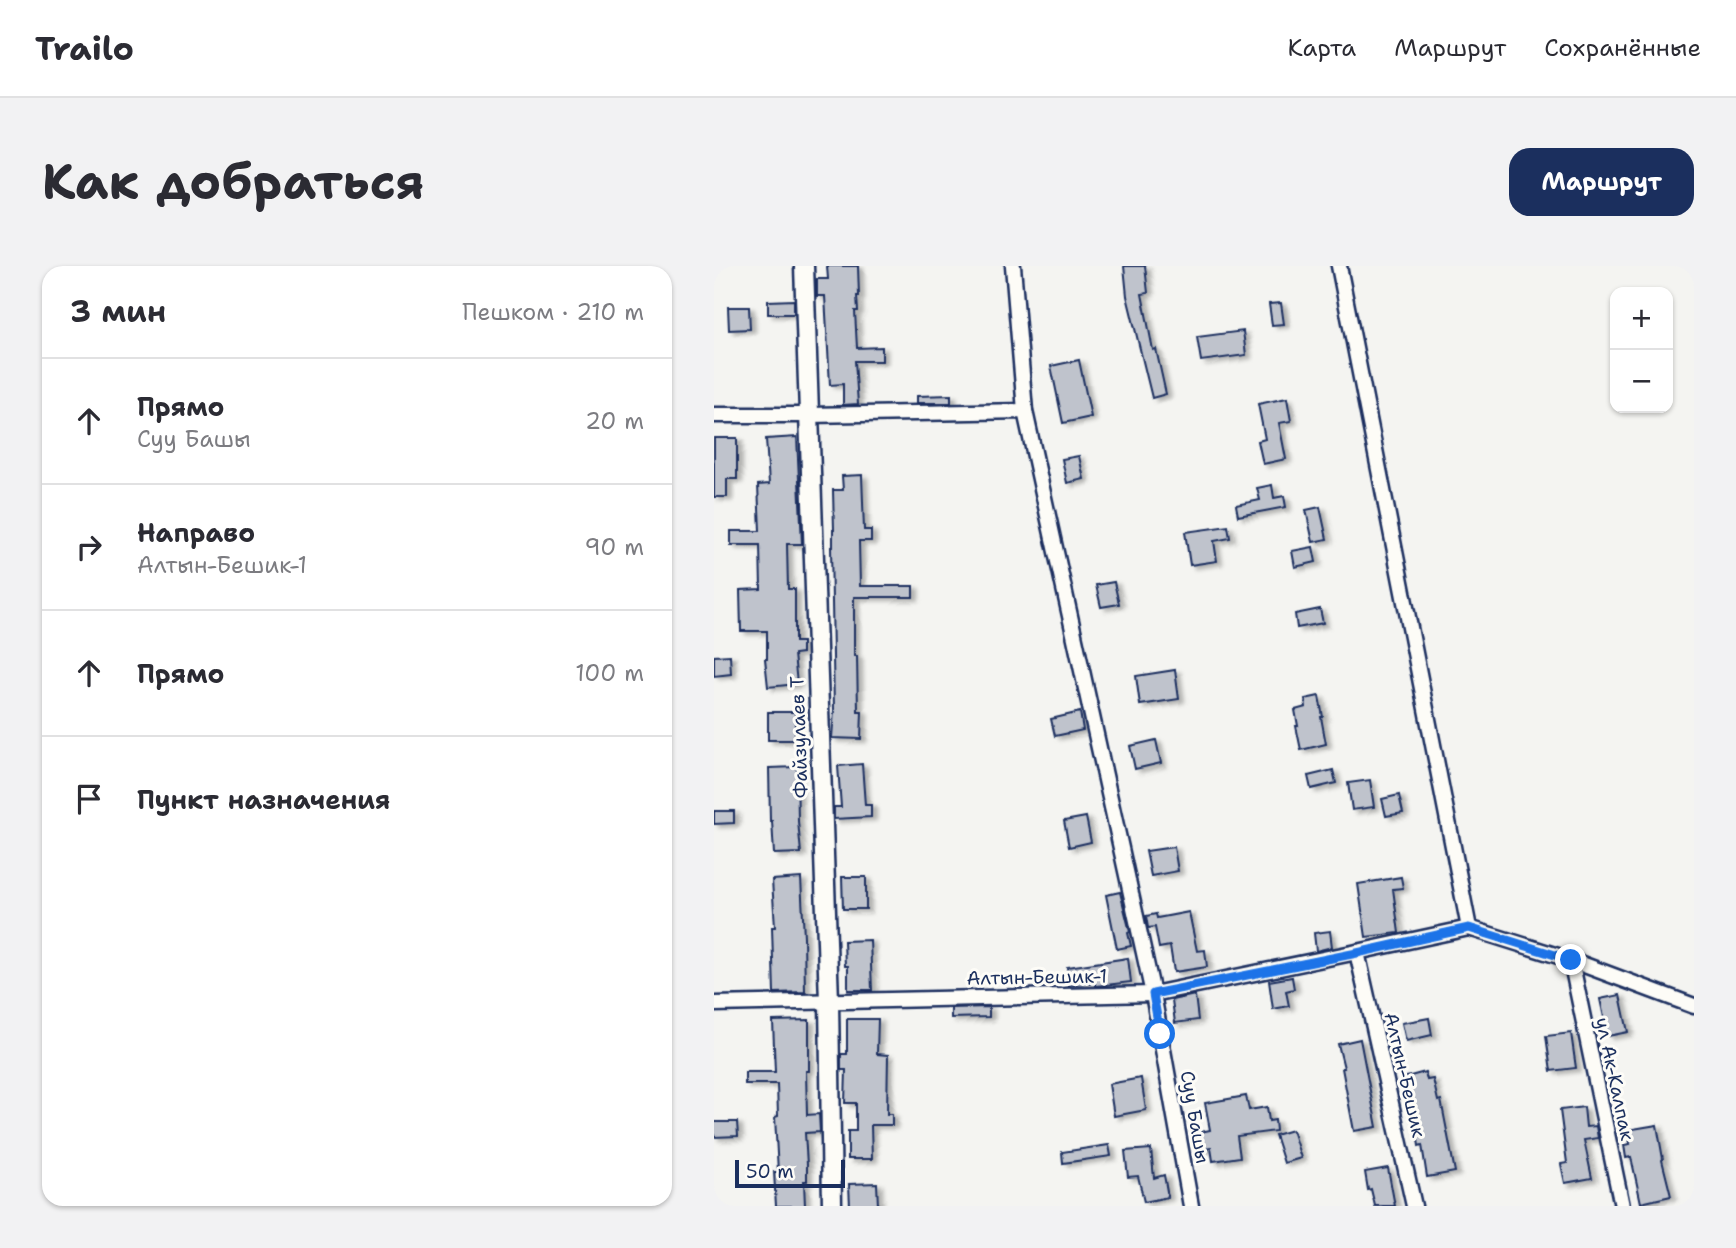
<!DOCTYPE html>
<html lang="ru">
<head>
<meta charset="utf-8">
<style>
	body { margin:0; font-family:"Shantell Sans",sans-serif; background:#f2f2f3; color:#2b2b33 }
	.controls { position:absolute; right:21px; top:21px; display:grid; overflow:hidden; border-radius:14px; box-shadow:0 2px 5px #0004 }
	.controls button { width:63px; height:63px; display:grid; place-items:center; padding:0; border:0; border-bottom:2px solid #e1e1e2; background:#fff; color:#2b2b33; font:35px sans-serif }
	.scale { position:absolute; left:21px; bottom:18px; width:110px; box-sizing:border-box; padding-left:7px; border:4px solid #1b2f5e; border-top:0; font-size:19px; line-height:24px; white-space:nowrap; color:#1b2f5e; -webkit-text-stroke:5px #fdfcf7; paint-order:stroke }
	.stop { position:absolute; width:21px; height:21px; margin:-16px; border:5px solid #1a73e8; border-radius:50%; background:#fff }
	.stop.end { background:#1a73e8; border-color:#fff; box-shadow:0 2px 7px #0008 }
	.list { margin:0; padding:0; list-style:none }
	h2 { display:flex; justify-content:space-between; align-items:center; height:91px; margin:0; padding:0 28px; font-size:30px }
	h2 small { font-size:23px; font-weight:400; color:#7c7c81 }
	.list li { display:grid; grid-template-columns:46px 1fr auto; gap:21px; align-items:center; box-sizing:border-box; height:126px; padding:0 28px; border-top:2px solid #e1e1e2 }
	.list b { display:block; font-size:26px; white-space:nowrap }
	.list p { margin:0; font-size:23px; white-space:nowrap; color:#7c7c81 }
	.list em { font-size:23px; font-style:normal; color:#7c7c81 }
	.icon { flex:none; width:38px; height:38px; fill:none; stroke:currentColor; stroke-width:2; stroke-linecap:round; stroke-linejoin:round }
	.map { position:relative; flex:none; width:980px; height:940px; overflow:hidden; border-radius:21px }
	header { display:flex; align-items:center; gap:42px; box-sizing:border-box; height:98px; padding:0 35px; background:#fff; border-bottom:2px solid #e1e1e2 }
	header strong { font-size:33px }
	nav { display:flex; gap:38px; margin-inline-start:auto; font-size:24px }
	.intro { display:flex; align-items:center; justify-content:space-between; box-sizing:border-box; height:168px; padding:0 42px }
	h1 { margin:0; font-size:49px }
	.button { padding:18px 32px; border-radius:21px; background:#1b2f5e; color:#fff; font-size:24px; font-weight:700 }
	main { display:flex; gap:42px; padding:0 42px }
	aside { flex:1; background:#fff; border-radius:21px; box-shadow:0 2px 5px #0004 }
	.map>svg:first-child { display:block }
	.building { fill:#bfc3cc; stroke:#1b2f5e; stroke-width:2; filter:url(#shadow) }
	.lines { fill:none; stroke-linecap:round; stroke-linejoin:round }
	.minor-casing { stroke:#1b2f5e; stroke-width:19 }
	.tertiary-casing { stroke:#1b2f5e; stroke-width:23 }
	.minor { stroke:#fdfcf7; stroke-width:14 }
	.tertiary { stroke:#fdfcf7; stroke-width:18 }
	.route { stroke:#1a73e8; stroke-width:9 }
	.labels { text-anchor:middle; dominant-baseline:central; stroke-width:6; stroke-linejoin:round; paint-order:stroke }
	.street-label { font-size:19px; fill:#1b2f5e; stroke:#fdfcf7 }
</style>
</head>
<body>
<header>
<strong>Trailo</strong>
<nav><a>Карта</a><a>Маршрут</a><a>Сохранённые</a></nav>
</header>
<div class="intro"><h1>Как добраться</h1><a class="button">Маршрут</a></div>
<main>
<aside>
<h2>3 мин<small>Пешком · 210 m</small></h2>
<ul class="list">
<li><svg class="icon" aria-label="ahead" viewBox="0 0 24 24"><path d="M12 20V5M6 11l6-6 6 6"/></svg><div><b>Прямо</b><p>Суу Башы</p></div><em>20 m</em></li>
<li><svg class="icon" aria-label="right" viewBox="0 0 24 24"><path d="M7 20v-9h11M14 6l5 5-5 5"/></svg><div><b>Направо</b><p>Алтын-Бешик-1</p></div><em>90 m</em></li>
<li><svg class="icon" aria-label="ahead" viewBox="0 0 24 24"><path d="M12 20V5M6 11l6-6 6 6"/></svg><div><b>Прямо</b></div><em>100 m</em></li>
<li><svg class="icon" aria-label="arrive" viewBox="0 0 24 24"><path d="M6 21V4h12l-3 4 3 4H6"/></svg><div><b>Пункт назначения</b></div></li>
</ul>
</aside>
<div class="map">
<svg width="980" height="940" viewBox="0 0 980 940">
	<defs>
		<filter id="shadow"><feDropShadow dx="5" dy="3" stdDeviation="2" flood-color="#0004"/></filter>
	</defs>
	<rect width="100%" height="100%" fill="#f4f4f1"/>
	<filter id="ink" filterUnits="userSpaceOnUse"><feTurbulence type="fractalNoise" baseFrequency=".0143" numOctaves="2"/><feDisplacementMap in="SourceGraphic" scale="14" xChannelSelector="R" yChannelSelector="G"/><feConvolveMatrix kernelMatrix="1 2 1 2 8 2 1 2 1" color-interpolation-filters="sRGB"/></filter>
	<g filter="url(#ink)">
		<g class="building">
			<path d="M113 0H144L145 30H143L144 45H141L143 82 168 81V95H141L144 138 129 139V118L116 119 111 30H103V13H114Z"/>
			<path d="M410 0H431L434 27 428 28 439 84 442 83 452 128 438 132 413 30Z"/>
			<path d="M80 34V48H54V35Z"/>
			<path d="M567 37 570 58 558 59 555 38Z"/>
			<path d="M14 41H35L36 63 15 64Z"/>
			<path d="M529 65 532 89 487 95 483 71Z"/>
			<path d="M365 94 377 151 349 157 337 100Z"/>
			<path d="M237 129V137H203V130Z"/>
			<path d="M573 132 577 155 565 157 572 193 549 198 544 175 551 173 544 138Z"/>
			<path d="M83 171 88 278H73L74 323H81V376H88V387L80 388 83 418 54 421 51 393H53V365H27L26 324 47 323 46 279H17V265H46L44 219 55 218 52 173Z"/>
			<path d="M0 172H23V213H13V231H0Z"/>
			<path d="M365 190 370 213 353 217 348 193Z"/>
			<path d="M148 209 150 264H157V275H145L146 320H199V331H140V390H143L144 445H148L147 473 118 472 120 444 117 281H119V264H120L119 224H129L128 210Z"/>
			<path d="M558 219 560 232 570 230 572 241 524 250 522 239 546 234 543 222Z"/>
			<path d="M606 241 613 273 599 276 592 244Z"/>
			<path d="M514 260 516 272 500 275 503 295 476 299 471 266Z"/>
			<path d="M599 281 602 296 581 301 578 285Z"/>
			<path d="M400 316 405 338 387 341 382 319Z"/>
			<path d="M606 343 609 357 583 362 581 348Z"/>
			<path d="M16 389 17 408 0 410V390Z"/>
			<path d="M461 404 465 433 426 439 422 410Z"/>
			<path d="M605 430 609 451H607L612 478 587 484 582 460H584L581 444 592 441 591 433Z"/>
			<rect x="54" y="446" width="27" height="28"/>
			<path d="M366 446 369 464 341 470 337 453Z"/>
			<path d="M442 474 447 497 421 503 416 480Z"/>
			<path d="M148 498 151 539H157V551L120 553V541H127L124 500Z"/>
			<path d="M83 501 84 555 87 587 60 588 58 555H56L55 502Z"/>
			<path d="M619 504 622 517 597 523 594 510Z"/>
			<path d="M656 514 660 541 638 544 634 517Z"/>
			<path d="M685 529 689 547 672 550 668 533Z"/>
			<path d="M0 545H20V557L0 558Z"/>
			<path d="M372 551 377 576 355 581 350 555Z"/>
			<path d="M460 581 464 605 437 610 432 585Z"/>
			<path d="M128 611H152V643H129Z"/>
			<path d="M687 611 689 622 679 623 685 667 652 671 644 618Z"/>
			<path d="M87 612 90 671 91 726 60 727 58 661H61L58 614Z"/>
			<path d="M406 626 416 666 414 667 417 680 403 683 392 629Z"/>
			<path d="M475 646 483 685 491 684 493 701 460 706 456 680 445 682 441 661 434 662 432 650 442 648 443 652Z"/>
			<path d="M616 665 618 681 602 685 600 667Z"/>
			<path d="M156 674 158 724H134V700H131L130 675Z"/>
			<path d="M414 692 417 716 392 719 381 720V717L355 720 353 701Z"/>
			<path d="M578 711 580 723 572 725 575 740 559 743 555 715Z"/>
			<path d="M481 729 484 754 461 757 458 734Z"/>
			<path d="M906 729 914 766 894 770 886 733Z"/>
			<path d="M275 741V751L237 752V742Z"/>
			<path d="M715 752 718 769 692 775 688 757Z"/>
			<path d="M133 753H164L163 788 174 789 173 848H178V859H157L158 893H134V865H142V837H131L132 804H127V788H133Z"/>
			<path d="M95 754V805H92L93 849 105 848 106 866 91 867 93 899V915H90L91 940H62L60 906H64L61 851 64 850 63 818H31V806H61L59 755Z"/>
			<path d="M857 767 862 802 837 805 832 770Z"/>
			<path d="M646 773 663 861 640 865 628 802H630L624 778Z"/>
			<path d="M711 806 713 814 719 813 724 835 727 834 741 906 713 911 708 879 705 880 699 842 697 843 689 812Z"/>
			<path d="M427 812 432 844 400 850 395 818Z"/>
			<path d="M532 830 535 844 553 841 555 855 561 854 562 865 523 870 526 891 499 895 497 882 486 884 482 867 496 864 491 837Z"/>
			<path d="M870 841 872 861 882 860 884 872 870 874 878 912 851 917 847 898 853 897 846 844Z"/>
			<path d="M0 856H23L24 870 0 871Z"/>
			<path d="M943 859 949 893 948 894 957 930 927 937 917 891 912 892 910 879 916 878 913 864Z"/>
			<path d="M578 864 587 892 570 897 561 869Z"/>
			<path d="M395 879 397 890 349 897 348 886Z"/>
			<path d="M437 883 440 912 450 909 454 931 430 936 424 910 414 911 411 885Z"/>
			<path d="M674 902 681 940H661L657 923 654 924 651 906Z"/>
			<path d="M163 917 164 940H136L135 918Z"/>
		</g>
		<g class="lines">
			<g class="minor-casing">
				<g id="minor">
					<path d="M299 0 311 145"/>
					<path d="M625 0 755 662 857 694 980 740"/>
					<path d="M0 149H95L311 145 439 728 477 940"/>
					<path d="M643 686 700 940"/>
					<path d="M857 694 908 940"/>
					<path d="M0 738 439 728 643 686 755 662"/>
				</g>
			</g>
			<g class="tertiary-casing">
				<path id="tertiary" d="M90 0 115 735 118 940"/>
			</g>
			<use href="#minor" class="minor"/>
			<use href="#tertiary" class="tertiary"/>
		</g>
	</g>
	<g class="lines" filter="url(#ink)">
		<path class="route" d="M446 768 439 728 643 687 755 662 857 694"/>
	</g>
	<g class="labels">
		<g class="street-label">
			<text transform="translate(85 471) rotate(-92)">Файзулаев Т</text>
			<text transform="translate(323 711) rotate(-1)">Алтын-Бешик-1</text>
			<text transform="translate(691 809) rotate(77)">Алтын-Бешик</text>
			<text transform="translate(901 813) rotate(78)">ул Ак-Калпак</text>
			<text transform="translate(481 851) rotate(80)">Суу Башы</text>
		</g>
	</g>
</svg>
<div class="controls">
<button>+</button>
<button>−</button>
</div>
<div class="scale">50 m</div>
<div class="stop" style="left:446px;top:768px"></div>
<div class="stop end" style="left:857px;top:694px"></div>
</div>
</main>
</body>
</html>
